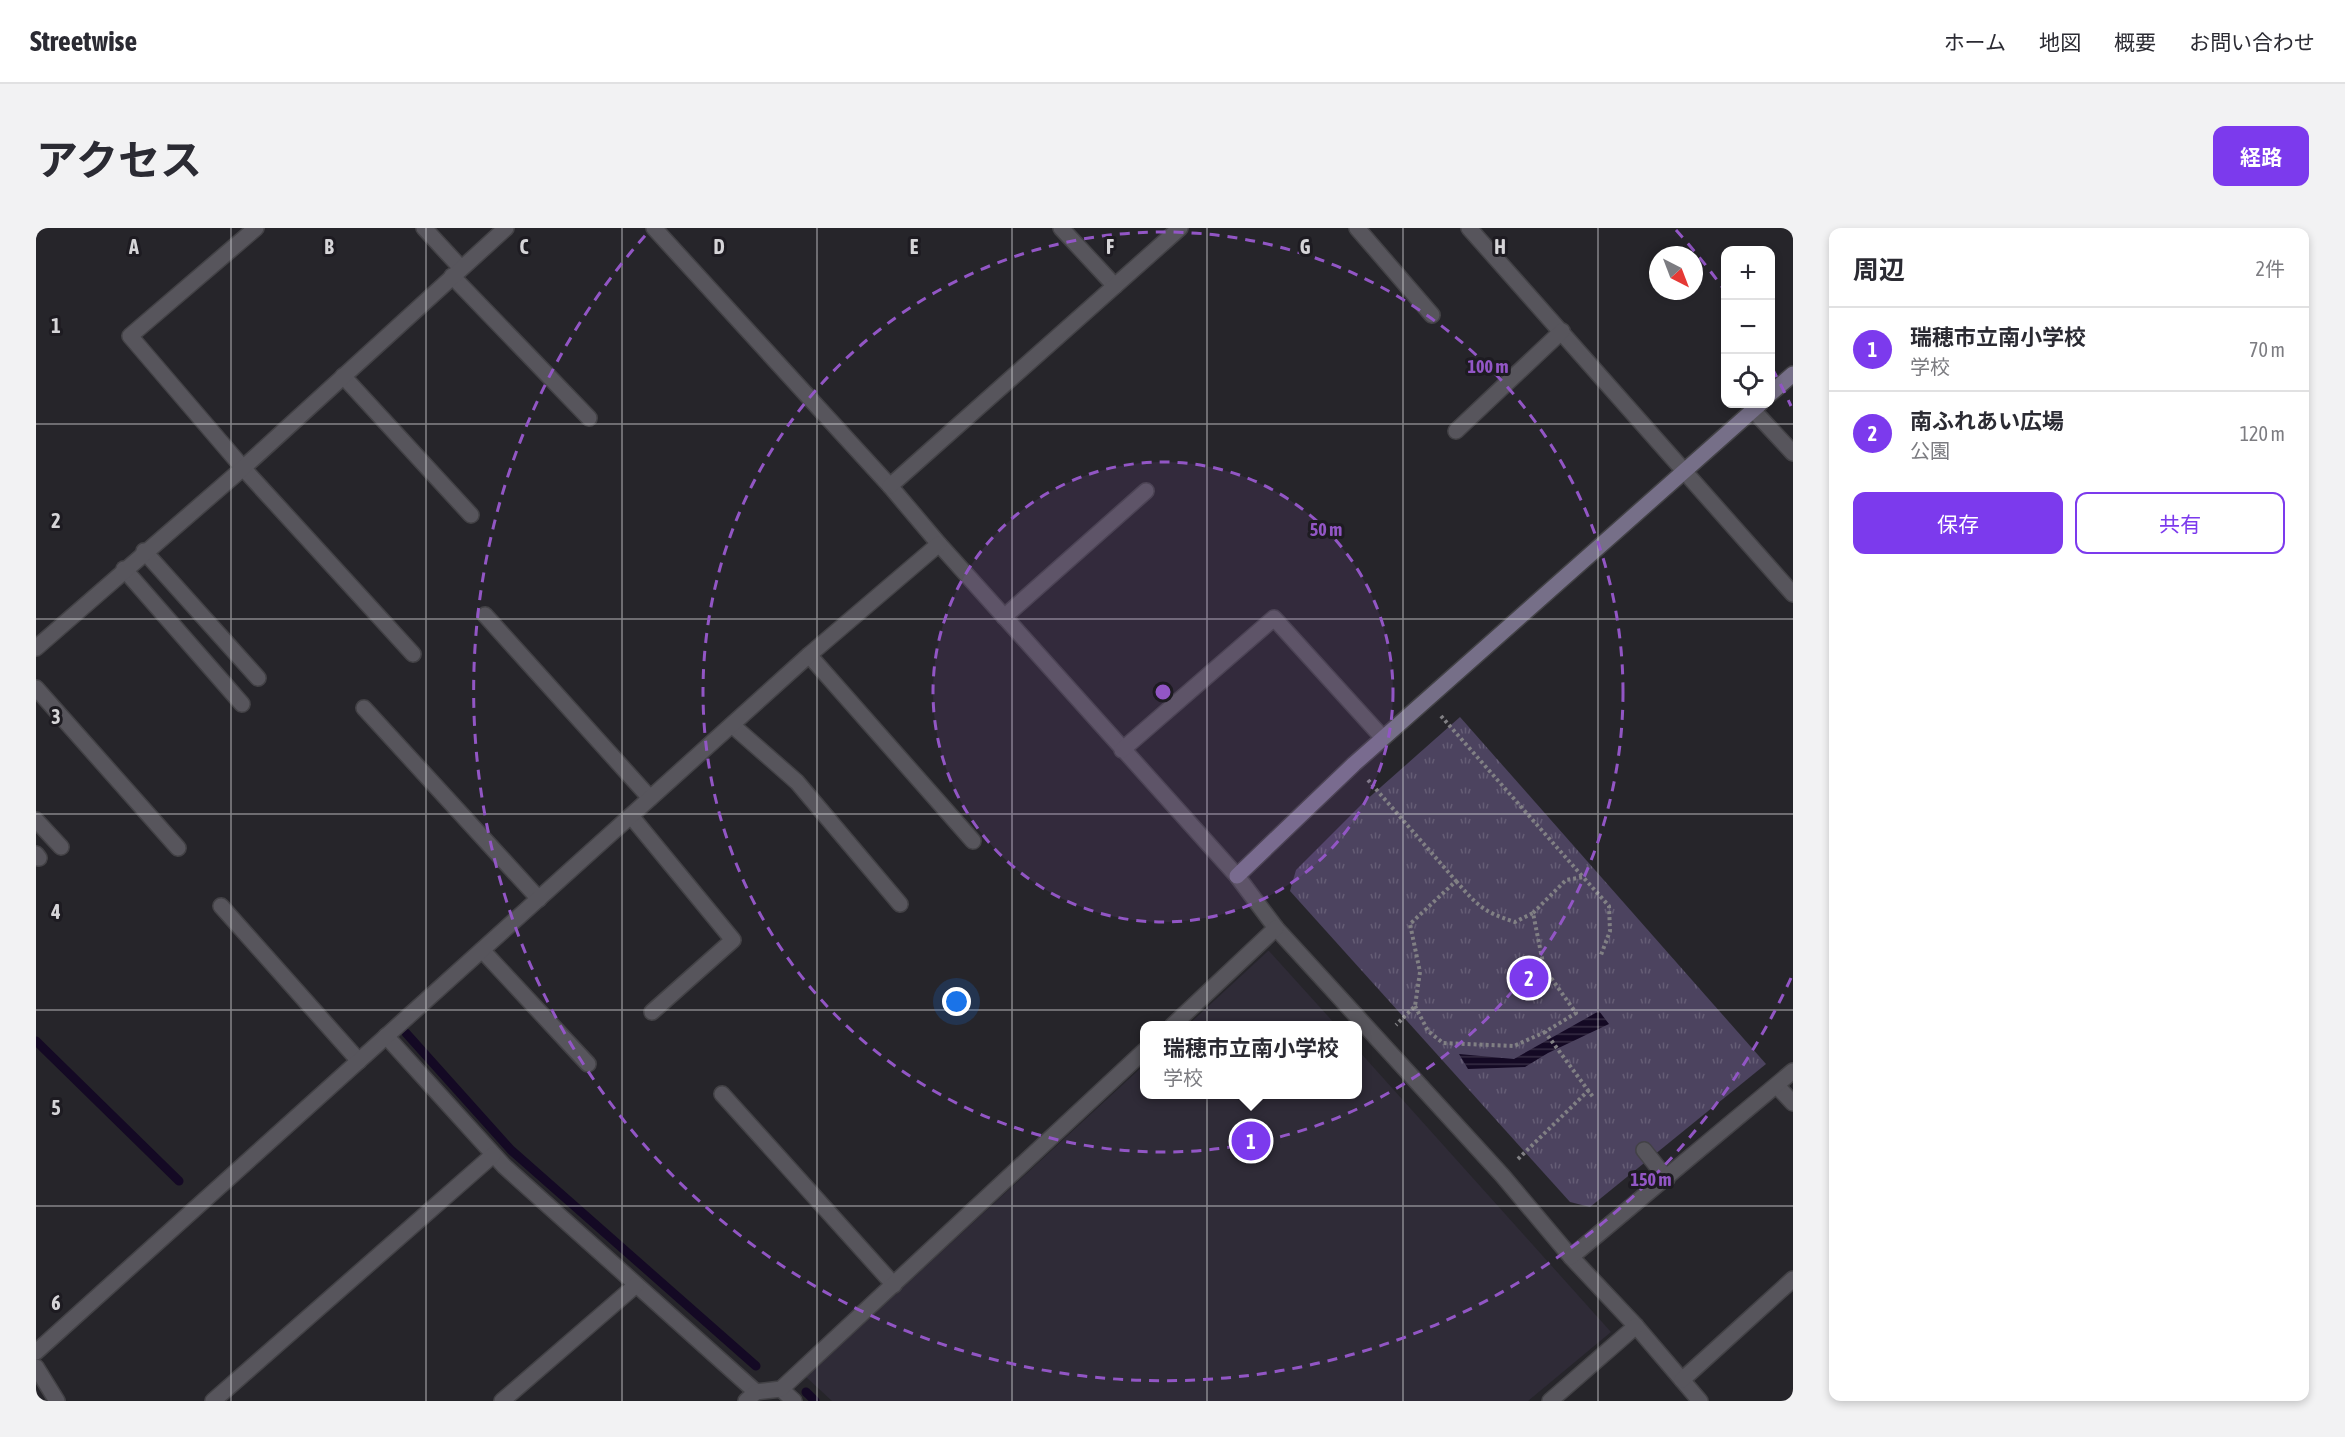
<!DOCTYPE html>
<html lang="ja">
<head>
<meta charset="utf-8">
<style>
	body { margin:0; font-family:"Asap Condensed","Noto Sans JP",sans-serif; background:#f2f2f3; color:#2b2b33 }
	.controls { position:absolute; right:18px; top:18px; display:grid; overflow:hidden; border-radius:12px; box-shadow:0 3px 9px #0003 }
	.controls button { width:54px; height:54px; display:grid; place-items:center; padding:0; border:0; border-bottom:2px solid #e1e1e2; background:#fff; color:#2b2b33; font:30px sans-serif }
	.compass { position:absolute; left:1613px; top:18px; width:54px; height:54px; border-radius:50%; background:#fff; box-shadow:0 3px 9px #0003; rotate:138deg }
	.you { position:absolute; left:921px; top:774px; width:21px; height:21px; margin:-15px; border:4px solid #fff; border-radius:50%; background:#1a73e8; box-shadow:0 0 0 9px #1a73e833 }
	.badge { display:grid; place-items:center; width:39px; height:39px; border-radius:50%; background:#7c3aed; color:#fff; font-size:20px; font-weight:700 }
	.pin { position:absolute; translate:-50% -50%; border:3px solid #fff; box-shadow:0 2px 6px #0006 }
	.popup { position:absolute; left:1104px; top:793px; width:222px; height:78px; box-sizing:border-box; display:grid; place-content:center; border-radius:12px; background:#fff; filter:drop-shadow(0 2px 4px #0005); font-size:20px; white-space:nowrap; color:#7c7c81 }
	.popup b { font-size:22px; color:#2b2b33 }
	.popup::after { content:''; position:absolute; left:50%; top:100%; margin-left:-12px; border:12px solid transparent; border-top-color:#fff }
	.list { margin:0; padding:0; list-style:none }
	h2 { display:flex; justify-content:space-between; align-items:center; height:78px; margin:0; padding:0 24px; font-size:26px }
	h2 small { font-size:20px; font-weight:400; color:#7c7c81 }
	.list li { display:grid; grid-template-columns:39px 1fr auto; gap:18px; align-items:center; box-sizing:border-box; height:84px; padding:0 24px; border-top:2px solid #e1e1e2 }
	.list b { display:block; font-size:22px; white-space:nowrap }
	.list p { margin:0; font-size:20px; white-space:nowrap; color:#7c7c81 }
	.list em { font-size:20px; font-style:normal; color:#7c7c81 }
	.actions { display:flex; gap:12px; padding:18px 24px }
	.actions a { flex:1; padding:14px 0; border:2px solid #7c3aed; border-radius:12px; text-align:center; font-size:21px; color:#7c3aed }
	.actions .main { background:#7c3aed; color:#fff }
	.icon { flex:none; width:33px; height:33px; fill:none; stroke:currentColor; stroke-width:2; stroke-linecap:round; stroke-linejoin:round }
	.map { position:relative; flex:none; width:1757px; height:1173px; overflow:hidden; border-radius:12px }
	header { display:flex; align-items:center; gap:36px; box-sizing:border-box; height:84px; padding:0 30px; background:#fff; border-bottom:2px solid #e1e1e2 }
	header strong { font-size:28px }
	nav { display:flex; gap:33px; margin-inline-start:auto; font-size:21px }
	.intro { display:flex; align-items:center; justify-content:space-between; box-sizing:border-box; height:144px; padding:0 36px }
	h1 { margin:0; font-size:42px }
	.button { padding:15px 27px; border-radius:12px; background:#7c3aed; color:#fff; font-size:21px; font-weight:700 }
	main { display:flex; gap:36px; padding:0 36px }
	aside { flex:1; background:#fff; border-radius:12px; box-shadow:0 3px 9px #0003 }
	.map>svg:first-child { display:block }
	.built { fill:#2f2b37 }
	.park { fill:url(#park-tufts) }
	.water { fill:url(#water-rules) }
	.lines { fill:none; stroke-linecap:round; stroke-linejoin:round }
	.stream { stroke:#140924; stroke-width:9 }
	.lane-casing { stroke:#434246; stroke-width:18 }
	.street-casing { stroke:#434246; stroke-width:18 }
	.secondary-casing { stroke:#434246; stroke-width:18 }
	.path { stroke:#818084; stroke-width:4; stroke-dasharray:3 3; stroke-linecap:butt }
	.lane { stroke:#57555c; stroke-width:15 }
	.street { stroke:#57555c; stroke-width:15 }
	.secondary { stroke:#766f88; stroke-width:15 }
	.grid { fill:none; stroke:#d6d5d8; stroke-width:1.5; stroke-opacity:0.55 }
	.ring { fill:none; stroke:#9256c5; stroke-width:3; stroke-dasharray:10 8 }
	.grid-label { font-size:20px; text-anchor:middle; font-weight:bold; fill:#d6d5d8; stroke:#1d1b21; stroke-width:6; stroke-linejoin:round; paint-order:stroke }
	.centre { fill:#9256c5; stroke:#1d1b21; stroke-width:3 }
	.ring-label { font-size:18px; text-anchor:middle; font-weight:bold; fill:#9256c5; stroke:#1d1b21; stroke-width:6; stroke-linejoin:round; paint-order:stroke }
</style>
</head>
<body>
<header>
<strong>Streetwise</strong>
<nav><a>ホーム</a><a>地図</a><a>概要</a><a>お問い合わせ</a></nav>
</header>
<div class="intro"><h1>アクセス</h1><a class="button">経路</a></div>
<main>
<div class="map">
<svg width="1757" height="1173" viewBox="0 0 1757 1173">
	<defs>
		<pattern id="park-tufts" width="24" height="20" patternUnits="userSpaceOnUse" patternTransform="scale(1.5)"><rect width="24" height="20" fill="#4c435f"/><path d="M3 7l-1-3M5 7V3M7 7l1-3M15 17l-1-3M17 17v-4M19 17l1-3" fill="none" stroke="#655d75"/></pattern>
		<pattern id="water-rules" width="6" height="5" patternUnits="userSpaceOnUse" patternTransform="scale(1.5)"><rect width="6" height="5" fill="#140924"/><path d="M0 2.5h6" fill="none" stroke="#352c43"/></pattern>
	</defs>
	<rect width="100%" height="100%" fill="#26252a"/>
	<g class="built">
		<path d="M1233 723 1300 797H1152L1232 723Z"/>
		<path d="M1322 822 1575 1104 1492 1173H796L770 1149 1108 837V866H1322Z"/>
	</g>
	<path class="park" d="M1424 489 1730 836 1554 979 1534 974 1254 663 1260 642 1328 574Z"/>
	<path class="water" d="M1563 783 1573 796 1512 825 1489 839 1432 841 1423 826 1478 831Z"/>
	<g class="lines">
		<g class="stream">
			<path d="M370 805 475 922 720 1138"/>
			<path d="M0 813 143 953"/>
			<path d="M770 1164 779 1173"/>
		</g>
		<g class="lane-casing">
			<path id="lane" d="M1608 922 1631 951"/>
		</g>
		<g class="street-casing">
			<g id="street">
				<path d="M220 0 94 108 207 240 377 426"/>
				<path d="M388 0 425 40"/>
				<path d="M618 0 854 258 903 316 1201 648 1240 700 1466 947 1535 1029 1600 1098 1664 1173"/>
				<path d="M1025 0 1079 58"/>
				<path d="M1321 0 1396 87"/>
				<path d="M1433 0 1757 366"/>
				<path d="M416 48 553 190"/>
				<path d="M307 148 435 287"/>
				<path d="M1717 182 1757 225"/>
				<path d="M1420 203 1526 103"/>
				<path d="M854 258 1144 0"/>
				<path d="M108 323 222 450"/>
				<path d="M88 341 206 476"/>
				<path d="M449 387 614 570"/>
				<path d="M968 389 1110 263"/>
				<path d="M0 420 207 240 470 0"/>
				<path d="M773 427 937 613"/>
				<path d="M0 460 142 620"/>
				<path d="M328 480 503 671"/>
				<path d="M696 497 761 554 864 676"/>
				<path d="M1086 522 1238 390 1347 510"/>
				<path d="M595 588 697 712 616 784"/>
				<path d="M0 592 25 619"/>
				<path d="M0 626 3 630"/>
				<path d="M185 678 323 833"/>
				<path d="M446 722 552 836"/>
				<path d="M1136 798 1240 700"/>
				<path d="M350 808 468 938 720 1164"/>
				<path d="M1741 858 1757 875"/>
				<path d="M686 866 858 1057"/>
				<path d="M1535 1029 1757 843"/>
				<path d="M0 1124 773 427 903 316"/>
				<path d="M0 1139 21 1173"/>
				<path d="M1646 1152 1757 1051"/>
				<path d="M745 1161 758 1173"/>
				<path d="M177 1173 457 927"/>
				<path d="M466 1173 600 1057"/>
				<path d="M710 1173 720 1164 745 1161 1108 823"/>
				<path d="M1514 1173 1600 1098"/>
			</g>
		</g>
		<g class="secondary-casing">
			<g id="secondary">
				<path d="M1734 166 1757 146"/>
				<path d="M1201 648 1318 536 1724 176"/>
			</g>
		</g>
		<g class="path">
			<path d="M1405 488 1547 649"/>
			<path d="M1332 552 1420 653 1374 696 1384 744 1379 778 1360 797"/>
			<path d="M1420 653C1441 677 1447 684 1479 694L1497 685 1508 740 1540 785 1509 804 1557 869"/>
			<path d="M1497 685 1530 652 1547 649 1573 678 1574 703 1565 727"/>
			<path d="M1379 778 1392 803 1407 815 1478 818 1509 804"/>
			<path d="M1482 931 1553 862"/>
		</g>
		<use href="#lane" class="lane"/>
		<use href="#street" class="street"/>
		<use href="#secondary" class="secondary"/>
	</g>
	<path class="grid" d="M195 0V1173M390 0V1173M586 0V1173M781 0V1173M976 0V1173M1171 0V1173M1367 0V1173M1562 0V1173M0 196H1757M0 391H1757M0 586H1757M0 782H1757M0 978H1757"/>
	<circle cx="1127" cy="464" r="230" fill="#9256c5" fill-opacity=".12"/>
	<g class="ring">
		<circle cx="1127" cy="464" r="230"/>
		<circle cx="1127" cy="464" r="460"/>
		<path d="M1755 750A690 690 0 1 1 614 2M1640 2A690 690 0 0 1 1689 63M1736 140A690 690 0 0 1 1755 178"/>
	</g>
	<g class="grid-label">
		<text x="98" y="26">A</text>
		<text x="293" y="26">B</text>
		<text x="488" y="26">C</text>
		<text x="683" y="26">D</text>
		<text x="878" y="26">E</text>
		<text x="1074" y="26">F</text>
		<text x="1269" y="26">G</text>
		<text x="1464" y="26">H</text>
		<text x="20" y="105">1</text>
		<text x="20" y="300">2</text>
		<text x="20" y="496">3</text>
		<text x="20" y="691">4</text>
		<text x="20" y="887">5</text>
		<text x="20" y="1082">6</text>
	</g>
	<circle cx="1127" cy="464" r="9" class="centre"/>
	<g class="ring-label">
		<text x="1452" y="145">100 m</text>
		<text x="1290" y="308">50 m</text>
		<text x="1615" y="958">150 m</text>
	</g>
</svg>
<div class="controls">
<button>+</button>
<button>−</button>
<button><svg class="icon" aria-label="locate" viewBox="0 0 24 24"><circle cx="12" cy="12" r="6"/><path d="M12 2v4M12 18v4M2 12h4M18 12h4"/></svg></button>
</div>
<svg class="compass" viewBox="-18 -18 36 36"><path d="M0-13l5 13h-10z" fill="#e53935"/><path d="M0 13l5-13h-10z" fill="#7c7c81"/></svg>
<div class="you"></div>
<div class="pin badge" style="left:1215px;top:913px">1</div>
<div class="popup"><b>瑞穂市立南小学校</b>学校</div>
<div class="pin badge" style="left:1493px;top:750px">2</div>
</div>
<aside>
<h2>周辺<small>2件</small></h2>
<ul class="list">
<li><span class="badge">1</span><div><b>瑞穂市立南小学校</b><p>学校</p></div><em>70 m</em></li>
<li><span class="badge">2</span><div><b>南ふれあい広場</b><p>公園</p></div><em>120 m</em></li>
</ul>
<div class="actions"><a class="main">保存</a><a>共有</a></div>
</aside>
</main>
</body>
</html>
